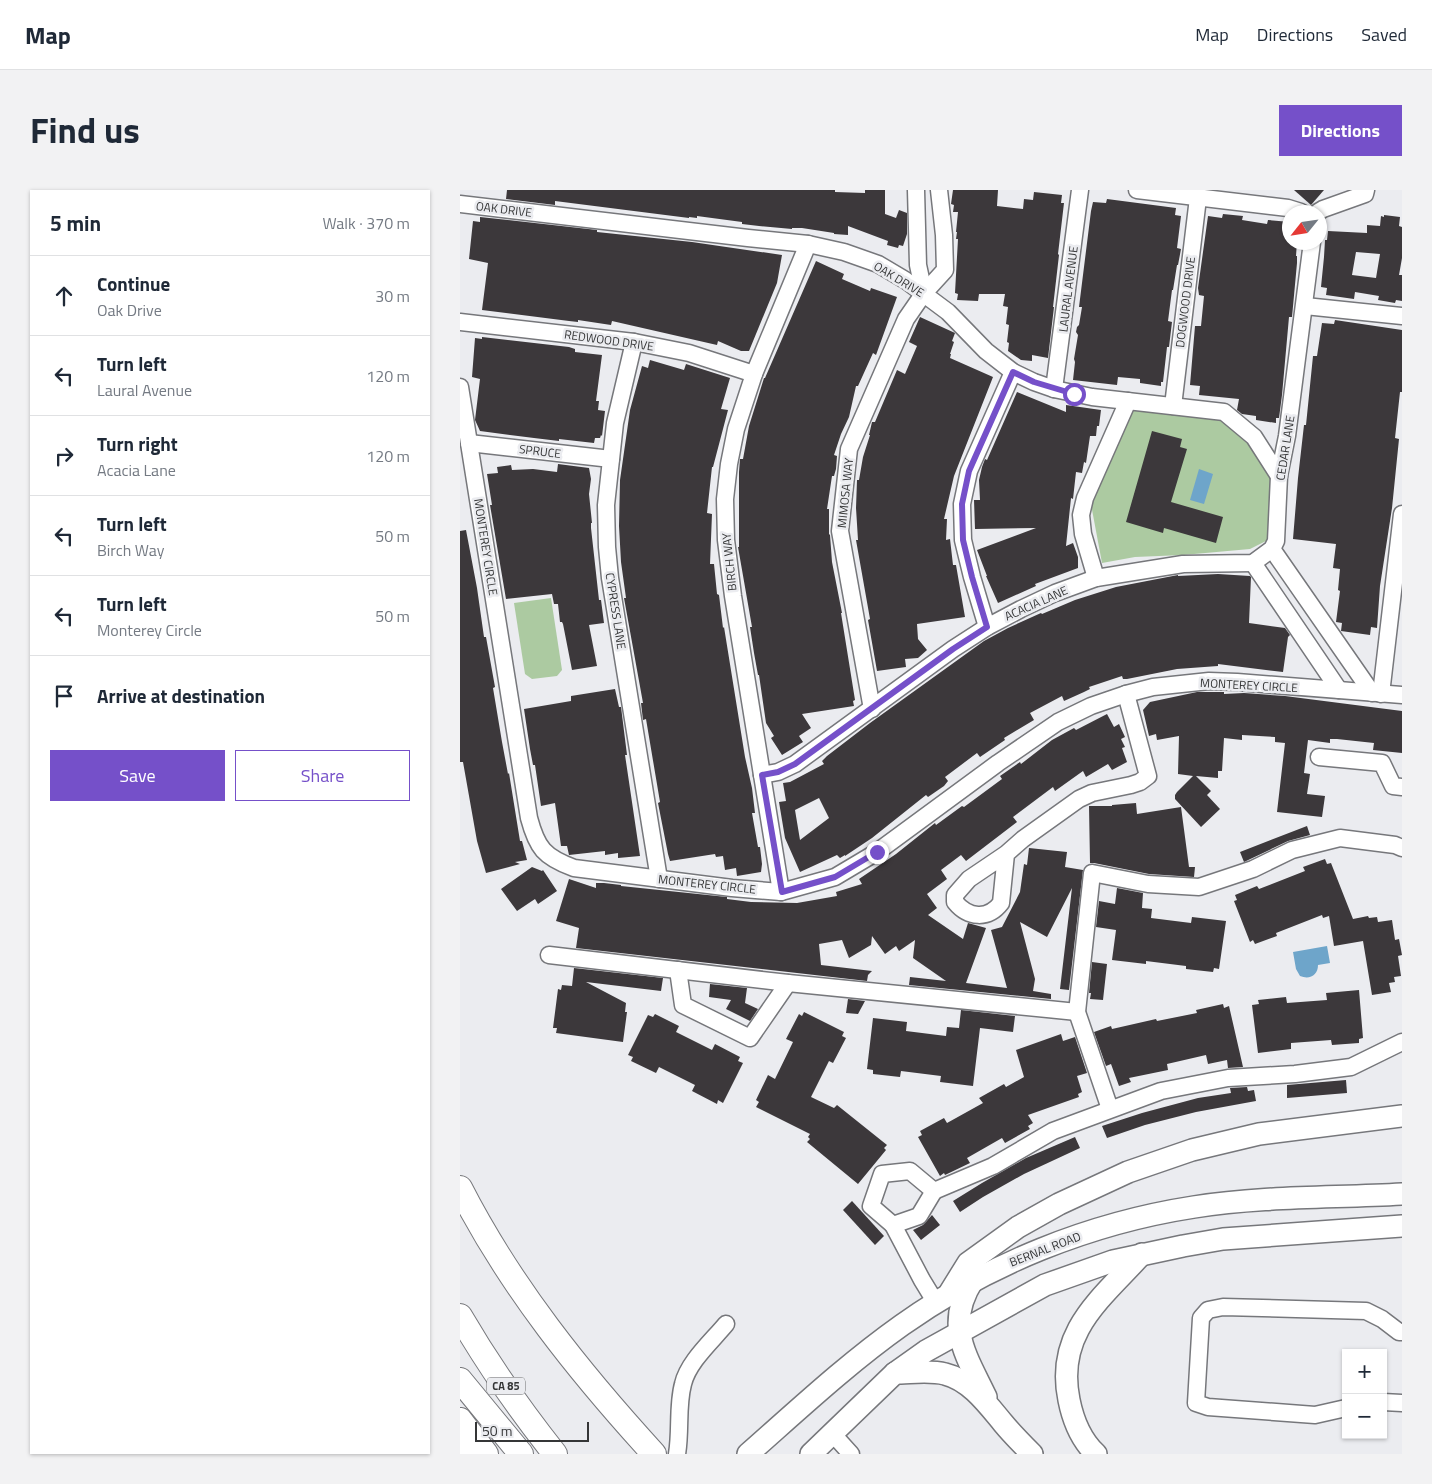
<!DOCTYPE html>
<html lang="en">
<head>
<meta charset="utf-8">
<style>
	body { margin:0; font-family:"Titillium Web",sans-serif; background:#f2f2f3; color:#1f2937 }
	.controls { position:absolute; right:15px; bottom:15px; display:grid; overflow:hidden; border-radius:0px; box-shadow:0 1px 4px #0004 }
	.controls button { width:45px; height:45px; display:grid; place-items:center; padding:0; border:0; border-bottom:1px solid #e0e1e3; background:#fff; color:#1f2937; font:25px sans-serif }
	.compass { position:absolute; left:822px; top:15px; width:45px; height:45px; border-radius:50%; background:#fff; box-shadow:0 1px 4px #0004; rotate:240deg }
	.scale { position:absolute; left:15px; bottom:12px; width:114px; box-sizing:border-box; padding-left:5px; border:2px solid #353637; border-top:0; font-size:14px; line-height:18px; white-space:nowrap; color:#353637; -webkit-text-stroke:4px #ebecf0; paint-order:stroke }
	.stop { position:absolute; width:15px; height:15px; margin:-11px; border:4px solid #7550c9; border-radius:50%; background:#fff }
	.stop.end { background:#7550c9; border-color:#fff; box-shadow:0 1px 5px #0008 }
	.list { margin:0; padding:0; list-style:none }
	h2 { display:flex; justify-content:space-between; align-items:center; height:65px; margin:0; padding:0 20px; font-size:21px }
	h2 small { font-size:16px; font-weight:400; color:#747a83 }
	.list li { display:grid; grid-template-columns:32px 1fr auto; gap:15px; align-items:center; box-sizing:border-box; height:80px; padding:0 20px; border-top:1px solid #e0e1e3 }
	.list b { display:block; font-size:19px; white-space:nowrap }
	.list p { margin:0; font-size:16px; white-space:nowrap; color:#747a83 }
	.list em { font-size:16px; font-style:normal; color:#747a83 }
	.actions { display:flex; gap:10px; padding:15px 20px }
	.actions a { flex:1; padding:11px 0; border:1px solid #7550c9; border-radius:0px; text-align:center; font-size:18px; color:#7550c9 }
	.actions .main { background:#7550c9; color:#fff }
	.icon { flex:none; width:28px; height:28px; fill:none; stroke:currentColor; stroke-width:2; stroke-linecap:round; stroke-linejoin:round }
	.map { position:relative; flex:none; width:942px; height:1264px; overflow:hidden; border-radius:0px }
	header { display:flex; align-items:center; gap:30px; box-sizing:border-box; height:70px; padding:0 25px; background:#fff; border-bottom:1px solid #e0e1e3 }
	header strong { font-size:24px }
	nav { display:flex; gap:28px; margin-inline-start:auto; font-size:18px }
	.intro { display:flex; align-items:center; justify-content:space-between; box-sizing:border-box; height:120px; padding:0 30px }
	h1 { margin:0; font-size:35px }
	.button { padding:12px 22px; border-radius:0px; background:#7550c9; color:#fff; font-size:18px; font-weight:700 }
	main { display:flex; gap:30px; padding:0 30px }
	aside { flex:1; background:#fff; border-radius:0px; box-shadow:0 1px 4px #0004 }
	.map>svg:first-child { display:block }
	.green { fill:#accaa1 }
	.water { fill:#6ea5ca }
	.building { fill:#3c383b; fill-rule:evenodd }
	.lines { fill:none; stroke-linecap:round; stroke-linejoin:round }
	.minor-casing { stroke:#76777b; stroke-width:19 }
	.major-casing { stroke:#76777b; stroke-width:24 }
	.highway-casing { stroke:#76777b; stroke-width:26 }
	.minor { stroke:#fff; stroke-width:16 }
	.major { stroke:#fff; stroke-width:21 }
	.highway { stroke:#fff; stroke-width:24 }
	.route { stroke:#7550c9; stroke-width:6 }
	.labels { text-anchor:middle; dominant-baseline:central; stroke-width:5; stroke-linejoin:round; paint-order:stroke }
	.shield { fill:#ebecf0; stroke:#6c6d6e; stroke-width:1 }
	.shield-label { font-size:11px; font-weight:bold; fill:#353637 }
	.street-label { font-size:12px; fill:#353637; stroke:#ebecf0 }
</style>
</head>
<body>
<header>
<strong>Map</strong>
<nav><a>Map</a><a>Directions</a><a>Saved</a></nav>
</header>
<div class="intro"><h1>Find us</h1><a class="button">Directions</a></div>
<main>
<aside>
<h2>5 min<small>Walk · 370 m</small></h2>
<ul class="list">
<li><svg class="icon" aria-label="ahead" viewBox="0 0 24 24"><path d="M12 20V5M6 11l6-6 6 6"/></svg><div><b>Continue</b><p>Oak Drive</p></div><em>30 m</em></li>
<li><svg class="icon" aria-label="left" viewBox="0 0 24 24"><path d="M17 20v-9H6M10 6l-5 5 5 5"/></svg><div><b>Turn left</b><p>Laural Avenue</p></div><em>120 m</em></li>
<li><svg class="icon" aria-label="right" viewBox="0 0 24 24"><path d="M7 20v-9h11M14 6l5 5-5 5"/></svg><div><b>Turn right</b><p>Acacia Lane</p></div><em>120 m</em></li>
<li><svg class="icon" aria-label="left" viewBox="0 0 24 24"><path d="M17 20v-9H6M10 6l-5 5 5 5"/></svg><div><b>Turn left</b><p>Birch Way</p></div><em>50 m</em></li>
<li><svg class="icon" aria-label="left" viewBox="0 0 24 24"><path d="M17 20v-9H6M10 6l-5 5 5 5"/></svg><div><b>Turn left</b><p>Monterey Circle</p></div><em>50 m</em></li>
<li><svg class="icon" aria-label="arrive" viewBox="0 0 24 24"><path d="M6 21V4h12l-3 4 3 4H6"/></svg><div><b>Arrive at destination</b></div></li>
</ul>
<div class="actions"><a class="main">Save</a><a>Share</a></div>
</aside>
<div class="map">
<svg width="942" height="1264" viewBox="0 0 942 1264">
	<rect width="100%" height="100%" fill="#ebecf0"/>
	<g class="green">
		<path d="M675 211 762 227 790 251 814 289 808 350 790 359 723 365 675 367 642 373 630 309Z"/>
		<path d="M91 408 102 480 97 486 72 489 65 484 54 413Z"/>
	</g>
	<g class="water">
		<path d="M739 279 753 284 744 314 730 310Z"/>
		<path d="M867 756 870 773 858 775C858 785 850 790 840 786L836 779 833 762Z"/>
	</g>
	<g class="building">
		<path d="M47 0H375V2L405 3V0H425V24L436 28 439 20 447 23V44L443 56 439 55 438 58 427 55 428 51 388 36V45L374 44V43L342 38H332V39L299 36 282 34V32L237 26V28L229 27V28L95 11V15L46 9Z"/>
		<path d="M493 0H538L537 16 563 19 564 9 573 10 574 2 602 5 601 13H604L598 64 599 65 593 117H594L588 168 572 165V171L561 170 548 161 549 153 547 152 549 135 546 134 548 117 543 116 545 104H519L518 111 497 110 498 104 495 103 498 49H496L497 42H496L498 22H493L494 15 491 14Z"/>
		<path d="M834 0H864L851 15Z"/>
		<path d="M647 9 716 18 715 25 721 26 717 58 721 59 718 75H717L713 100H712L708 131 712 132 709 157H707L703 192H701V196L680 193V189L658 187 657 195 613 190 615 172 614 169 618 145 616 142 617 137 619 135 622 117H619L631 21 633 12 646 13Z"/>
		<path d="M763 24 783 26 782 30 807 34 808 30 830 32V52H837L836 66H837V73L832 127H829L822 205 819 228H816V233L796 230V226L782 224 777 220 779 209 739 205 740 196 730 195 735 136H741L744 106 739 105 738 98 748 26 762 28Z"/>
		<path d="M924 25 940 27 939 36 942 37V68L939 85H942V111L936 110 935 113 918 110 919 106 895 102 894 109 866 105 867 98 861 97 864 67 865 50H867L868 41 907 43V35L920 36 921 26 924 27ZM896 62 920 64 916 88 892 85Z"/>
		<path d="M20 27 137 40V42L232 52 322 65 317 93 289 161H281L258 151 257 155 152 131 151 135 118 130V132L109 131 22 120 28 73 9 69 13 31 20 32Z"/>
		<path d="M356 71 384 84 382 89 410 101 411 98 437 107 416 165 413 163 398 196H396L389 227 381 244 374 265 377 266 376 279 374 286H372L367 319H369V344L370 345 372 372 382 423H381L395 510 393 511 394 516 342 524 351 538 339 546 343 552 322 565 311 548 314 546 306 533 299 485H298L294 463 290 437H292L278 357H279V282L280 269H283L289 236 304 188H305Z"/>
		<path d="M460 127 495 143 492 151 494 152 490 164H491L490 168 533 187 494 286 484 329H487L486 350 490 349 493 375H496L505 427 457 434 458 449 467 460 458 468 445 469 446 477 417 481 408 430 410 429 396 350H398L396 318 397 290H399L403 267 410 245H409L412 232H415L437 180 445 184 457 156 449 152Z"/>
		<path d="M875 130 942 140V202H940L935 248 939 249 932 318 920 396 917 438 911 437 910 445 881 441 882 433 876 432 880 401 878 400 880 379 873 378 876 354 833 349 838 288 844 235H846L853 166H857L862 133 874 134Z"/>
		<path d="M22 147 109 157 115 159V162L142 165 136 211H139L138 220 145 221 142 246 141 245 140 248H135L134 253 99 249V251L74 248 20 241 15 230 20 189 12 187 15 148 22 149Z"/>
		<path d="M190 170 224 180 226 174 270 188 261 219 268 220 253 277H252L247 323 252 324 250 374H254L257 404 259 405 263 438 264 437 285 567 292 598 295 623H292L298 657H300L302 674 301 682 277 686 276 678 265 680 263 666 256 667 255 664 210 671 208 664 198 613 200 612 186 529 183 530 181 513H183L164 408H166L161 372 159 336 160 290 170 220 182 176 188 178Z"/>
		<path d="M557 202 606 222V215L641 220 639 236H637L636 246H630L626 273 624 272 622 283 616 282 613 309 611 308 606 356 613 353 618 367V378L575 394 576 396 538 413 526 386H527L517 360 576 338 515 339 514 310H520L519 290 522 277 525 269 527 270Z"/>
		<path d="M692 241 722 249 720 257 727 259 711 312 763 327 756 353 704 338 703 343 666 332Z"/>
		<path d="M98 274 129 278 131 289 129 304 132 333H131V338L139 410H141L144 433 129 435 137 476 112 480 103 434 102 432H100L98 414H94L92 404 46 409 30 315H32L27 284 38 283 37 277 51 275 52 280 73 279 97 282Z"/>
		<path d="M6 340 17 398 24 447H26L35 497 33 498 42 552 48 584 49 583 60 651H62L67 670 55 672 60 674 26 683 17 651 3 572H0V341Z"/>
		<path d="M758 384 790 386 791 387 789 433 825 438 830 445 828 447 823 482 758 474V476L717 479 667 489H663L662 486 629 497 630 499 624 502 604 511 602 506 570 523 574 530 544 548 545 550 520 567 517 563 485 587 488 591 484 596 468 607 466 605 412 648 385 666V665L380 668 377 665 340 682 325 648 319 612 326 611 323 593 330 592 364 574 362 571 367 566 410 533 524 451 548 438 581 423 582 424 615 410 656 397 718 385V386ZM359 608 369 628 340 650 335 620Z"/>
		<path d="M155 499 159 517H161L167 565H165L180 666 158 668V663L145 665V661L109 665 107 656H101L95 613 81 616 75 575H73L70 559 64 519 111 511V506Z"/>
		<path d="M737 502H764V504L784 503 825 506 942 521V563L913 560 914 553 877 549H870V553L848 550 844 583 850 584 847 604 865 606 862 627 817 622 825 553 815 552V547L782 545V550L764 548 762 581H758V588L736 586 751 601 747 605 760 619 741 637 715 609V605L717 602 733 586 718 584 719 546 697 550 696 544 689 546 683 520 690 512Z"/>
		<path d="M647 524 654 537 659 534 665 547 661 549 665 557 662 558 667 572 652 580 648 574 626 587 623 581 595 601 593 597 553 627 557 632 506 671 501 665 481 680 487 689 467 704 477 718 468 725 503 749 508 733 526 738 506 793 547 798 531 740 542 737 560 702 564 674 567 675 569 658 607 662 605 677 623 680 609 800 600 799 612 698 587 747 560 732 575 789 573 801 591 804V809L449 795 450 787 486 791 453 768 455 750 439 761 436 756 425 764 412 746 411 755 389 768 382 750 359 754 361 775 412 781 408 785 407 791 116 758 119 738 96 731 109 689 136 698V693H144L161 695V696L257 706 267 707V709L291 712 337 713 377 706 376 702 402 694 399 689 436 664 475 633 476 635 502 616 504 617 542 589 540 586 560 572 561 574 592 550 614 538 616 540Z"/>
		<path d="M676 613 677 624 721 617 729 677H735L734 687 689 684 634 673H630L629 616H652V615Z"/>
		<path d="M847 636 850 645 828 651 784 672 780 662Z"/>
		<path d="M865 669 867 674 871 673 893 729 908 726 909 728 917 727 918 732 932 730 935 750 939 749 942 765 938 766 941 786 934 787 935 792 929 793 931 802 912 805 903 751 874 756 869 726 863 728 862 725 816 743 817 746 795 754 793 750 790 752 774 711 777 710 775 705 797 696 799 699 845 681 843 677Z"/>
		<path d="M72 677 82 681 83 680 97 701 78 714 75 709 57 721 41 699Z"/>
		<path d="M657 698 683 703 682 718 692 719 691 728 731 733 732 727 766 731 759 779 754 778 753 782 726 779V776L686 771V774L652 770 656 740 636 737 639 711 655 714Z"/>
		<path d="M632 772 647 774 643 810 630 809 631 803H629Z"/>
		<path d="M114 778 203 788 201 801 126 792 166 813 165 822H167L163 852 96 843 97 838H93L98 799 101 800 102 795 112 796Z"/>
		<path d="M250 794 287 798 285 813 298 819 290 831 266 819 271 810 249 807Z"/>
		<path d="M899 800 903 848 899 849V853L872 855 871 850 831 853V859L798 863 792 815 799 814 798 810 826 807 827 813 867 810 866 803Z"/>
		<path d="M388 809 405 811 398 824 386 823Z"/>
		<path d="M763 814 764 818 769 816 783 877 768 878 767 870 748 874 746 865 707 874 708 880 669 888 671 892 659 896 651 874 646 876 634 842 651 836 652 839 696 829 697 831 737 823 736 820Z"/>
		<path d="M501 820 555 826 553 842 520 838 513 896 480 892 481 886 441 881 440 887 413 884V880L407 879 413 828 447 832 446 841 486 846 487 837 499 838Z"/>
		<path d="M344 822 384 842 382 846 386 848 373 873 369 871 351 907 374 918 377 915 427 955 424 958 426 960 398 994 347 952 350 949 348 947 350 944 296 917 299 912 296 910 308 885 315 889 333 852 326 849 339 824 342 826Z"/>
		<path d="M195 824 219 836 216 842 252 860 255 854 280 867 278 871 283 873 263 913 258 910 257 914 232 901 235 895 199 877 196 883 171 871 173 867 168 865 188 825 193 827Z"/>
		<path d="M601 844 603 851 615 847 627 883 617 886 622 902 618 904 619 907 568 925 573 933 568 936 570 939 545 953 542 948 507 968 510 973 485 985 484 983 480 986 458 947 462 945 460 941 484 928 487 933 523 913 519 908 544 894 546 897 564 887 556 860Z"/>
		<path d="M886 890 887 903 827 908V895Z"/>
		<path d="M787 897 788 901 794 900 796 911 736 922 685 935 647 948 642 936 682 923 738 908 771 903 770 898Z"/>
		<path d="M615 947 620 958 564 984 523 1007 500 1022 493 1011 522 993 566 968Z"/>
		<path d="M392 1011 424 1046 415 1055 383 1020Z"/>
		<path d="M472 1025 480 1035 461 1050 453 1040 463 1035Z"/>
	</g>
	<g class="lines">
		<g class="minor-casing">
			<g id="minor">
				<path d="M456 0 458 75 464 103"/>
				<path d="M677 0 828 18 841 22"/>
				<path d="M0 14 288 48 348 54 384 62 418 74 445 90 488 122 526 161 553 182 574 192 594 199 632 207 764 222 794 247 819 286"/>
				<path d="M858 22 863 19 905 4 906 0"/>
				<path d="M845 116 942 126"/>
				<path d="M0 132 174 152 229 163 294 184"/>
				<path d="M174 152 155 233 146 315 147 357 150 388 199 689"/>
				<path d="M0 197 69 628C77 658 84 667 114 678L272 698 321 702 375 687 417 662 538 573 598 532 631 516 666 504 693 497 749 491 777 492 942 505"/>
				<path d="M594 199 620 0"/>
				<path d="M713 216 738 8"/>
				<path d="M9 253 151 269"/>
				<path d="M812 359 912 503"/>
				<path d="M793 373 879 500"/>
				<path d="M636 388 623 344 621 325 625 308 668 211"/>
				<path d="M527 437 512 387 503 350 502 314 509 281 553 182"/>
				<path d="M921 504 942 324"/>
				<path d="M412 519 380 341 389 259 446 129 464 103 485 80 484 45 479 0"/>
				<path d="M859 567 922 573 933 596 942 597"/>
				<path d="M302 585 318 582 335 574 493 459 527 437 561 419 595 403 636 388 723 374 793 373 812 359 816 351 819 286 827 246 852 52"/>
				<path d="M546 664 541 713C528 730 508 728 495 712V705L509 689 546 664 563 649 619 609 632 603 671 595 680 592 688 586 666 504"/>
				<path d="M321 702 273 406 266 350 265 309 269 274 276 239 294 184 348 54"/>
				<path d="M89 765 328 793 617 822"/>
				<path d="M218 780 223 815 290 848 328 793"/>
				<path d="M650 919 617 822 632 683 688 694 739 697 793 679 832 660 880 648 935 655 942 658"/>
				<path d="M450 981 474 1001 459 1026 433 1035 411 1016 422 984Z"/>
				<path d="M474 1001 533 976 593 941 701 901 768 888 835 884 891 877 942 852"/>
				<path d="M433 1035 462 1090 476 1113"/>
				<path d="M923 1212 942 1213"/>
				<path d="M886 1218 855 1225 748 1217 736 1213 741 1128 748 1120 763 1117 906 1121 922 1129 939 1142H942"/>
				<path d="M372 1243 391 1264"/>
				<path d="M217 1264C221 1241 217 1216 223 1194 228 1172 252 1151 266 1134"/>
			</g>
		</g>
		<g class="major-casing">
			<g id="major">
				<path d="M513 1090C484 1135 506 1165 526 1207"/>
				<path d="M490 1102 508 1073 558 1037 599 1014 668 982 732 960 799 944 942 926"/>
				<path d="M435 1183C451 1183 470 1180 485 1184 510 1190 528 1215 543 1233 552 1244 562 1254 572 1264"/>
				<path d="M288 1264C338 1220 387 1174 442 1135 528 1074 630 1033 734 1017 803 1006 873 1008 942 1004"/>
				<path d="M351 1264 435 1183 466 1161 585 1095 653 1071 723 1056 763 1049 942 1036"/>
				<path d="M636 1264C621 1250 613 1230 609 1210 595 1142 641 1109 682 1064"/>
			</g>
		</g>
		<g class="highway-casing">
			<g id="highway">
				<path d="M0 998C50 1096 120 1183 194 1264"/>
				<path d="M0 1126C28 1174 60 1220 95 1264"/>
				<path d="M0 1190 61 1264"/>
				<path d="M0 1230 26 1264"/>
				<path d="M0 1261 2 1264"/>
			</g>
		</g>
		<use href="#minor" class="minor"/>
		<use href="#major" class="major"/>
		<use href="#highway" class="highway"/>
	</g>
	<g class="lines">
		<path class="route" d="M417 662 375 687 322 702 302 585 318 582 335 574 493 459 527 437 512 387 503 350 502 314 509 281 553 182 574 192 614 204"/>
	</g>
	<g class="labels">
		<rect class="shield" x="27" y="1187.5" width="38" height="17" rx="4"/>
		<g class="shield-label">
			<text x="46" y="1196">CA 85</text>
		</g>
		<g class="street-label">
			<text transform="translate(44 19) rotate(7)">OAK DRIVE</text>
			<text transform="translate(439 89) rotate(31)">OAK DRIVE</text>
			<text transform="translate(608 99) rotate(-83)">LAURAL AVENUE</text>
			<text transform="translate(725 112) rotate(-83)">DOGWOOD DRIVE</text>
			<text transform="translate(149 150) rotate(8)">REDWOOD DRIVE</text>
			<text transform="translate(825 258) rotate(-81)">CEDAR LANE</text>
			<text transform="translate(80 261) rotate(7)">SPRUCE</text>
			<text transform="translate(385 303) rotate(-84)">MIMOSA WAY</text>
			<text transform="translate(26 357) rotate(81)">MONTEREY CIRCLE</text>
			<text transform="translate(269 372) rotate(-96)">BIRCH WAY</text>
			<text transform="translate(576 413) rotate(-24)">ACACIA LANE</text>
			<text transform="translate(156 421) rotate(81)">CYPRESS LANE</text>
			<text transform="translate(789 495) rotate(3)">MONTEREY CIRCLE</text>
			<text transform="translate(247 694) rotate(6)">MONTEREY CIRCLE</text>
			<text transform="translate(585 1059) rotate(-21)">BERNAL ROAD</text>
		</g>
	</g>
</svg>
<div class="controls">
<button>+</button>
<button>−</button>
</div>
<svg class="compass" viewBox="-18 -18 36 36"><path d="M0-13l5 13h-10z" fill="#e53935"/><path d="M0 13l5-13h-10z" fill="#747a83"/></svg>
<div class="scale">50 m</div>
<div class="stop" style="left:614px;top:204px"></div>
<div class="stop end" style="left:417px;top:662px"></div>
</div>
</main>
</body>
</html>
